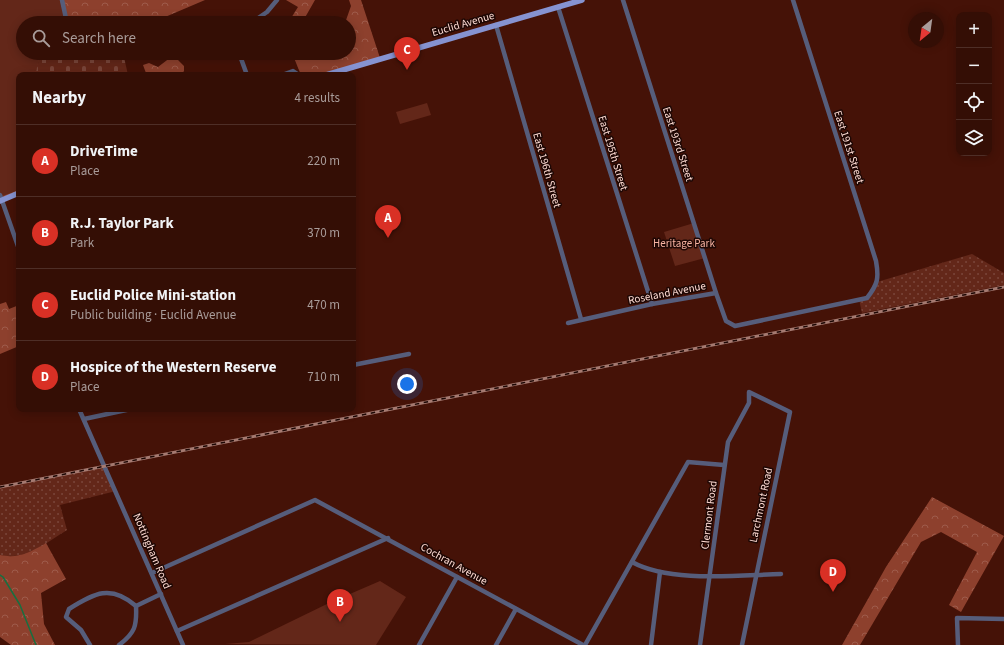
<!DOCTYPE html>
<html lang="en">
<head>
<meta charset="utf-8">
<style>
	body { margin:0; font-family:"Source Sans 3",sans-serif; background:#3c170f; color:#f1f3f6 }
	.controls { position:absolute; right:12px; top:12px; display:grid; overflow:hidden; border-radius:8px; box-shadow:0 2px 10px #0003 }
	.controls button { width:36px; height:36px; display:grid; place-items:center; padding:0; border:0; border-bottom:1px solid #4e2e27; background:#340e05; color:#f1f3f6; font:20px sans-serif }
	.compass { position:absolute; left:908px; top:12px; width:36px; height:36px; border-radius:50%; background:#340e05; box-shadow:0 2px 10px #0003; rotate:209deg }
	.you { position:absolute; left:407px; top:384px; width:14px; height:14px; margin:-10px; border:3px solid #fff; border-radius:50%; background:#1a73e8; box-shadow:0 0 0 6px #1a73e833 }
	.badge { display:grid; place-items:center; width:26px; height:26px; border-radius:50%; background:#d93025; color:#fff; font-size:13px; font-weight:700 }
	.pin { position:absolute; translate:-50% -33px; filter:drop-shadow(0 1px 2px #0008) }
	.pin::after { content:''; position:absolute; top:21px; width:14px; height:12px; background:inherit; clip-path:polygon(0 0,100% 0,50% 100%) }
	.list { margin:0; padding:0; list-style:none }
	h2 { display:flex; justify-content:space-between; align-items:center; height:52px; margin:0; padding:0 16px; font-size:17px }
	h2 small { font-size:13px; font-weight:400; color:#a99c9a }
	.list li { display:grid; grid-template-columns:26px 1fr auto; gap:12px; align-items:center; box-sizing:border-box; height:72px; padding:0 16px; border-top:1px solid #4e2e27 }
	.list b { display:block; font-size:15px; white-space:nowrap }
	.list p { margin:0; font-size:13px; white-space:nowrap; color:#a99c9a }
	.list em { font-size:13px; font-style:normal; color:#a99c9a }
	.icon { flex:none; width:22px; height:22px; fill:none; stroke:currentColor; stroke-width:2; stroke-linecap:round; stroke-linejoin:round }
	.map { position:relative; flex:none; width:1004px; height:645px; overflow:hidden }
	.search { position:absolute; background:#340e05; box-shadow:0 2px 10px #0003; left:16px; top:16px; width:340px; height:44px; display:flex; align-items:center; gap:10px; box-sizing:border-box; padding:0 14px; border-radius:22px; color:#a99c9a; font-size:15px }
	.panel { position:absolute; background:#340e05; box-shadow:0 2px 10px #0003; left:16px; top:72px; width:340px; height:340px; border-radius:8px }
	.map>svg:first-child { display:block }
	.grass { fill:url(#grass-dots) }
	.forest { fill:url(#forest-crowns) }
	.cemetery { fill:url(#cemetery-stones) }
	.park { fill:#632719 }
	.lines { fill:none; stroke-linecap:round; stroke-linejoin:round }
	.stream { stroke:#176f40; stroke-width:1.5 }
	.minor { stroke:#565d7b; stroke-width:4.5 }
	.major { stroke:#8693d1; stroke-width:5.5 }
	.rail-casing { stroke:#a57a71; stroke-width:3 }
	.rail { stroke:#1d0704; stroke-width:1.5; stroke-dasharray:4.5; stroke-linecap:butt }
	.labels { text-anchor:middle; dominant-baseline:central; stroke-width:3; stroke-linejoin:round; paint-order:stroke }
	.street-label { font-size:11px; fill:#ffdcd4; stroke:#1d0704 }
	.park-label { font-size:11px; fill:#f8b3a2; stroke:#1d0704 }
</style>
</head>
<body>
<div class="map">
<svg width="1004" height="645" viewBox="0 0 1004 645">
	<defs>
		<pattern id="grass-dots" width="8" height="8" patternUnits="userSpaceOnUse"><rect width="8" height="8" fill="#632719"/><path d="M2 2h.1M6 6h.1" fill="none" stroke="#7a463a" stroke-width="1.8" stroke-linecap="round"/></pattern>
		<pattern id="forest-crowns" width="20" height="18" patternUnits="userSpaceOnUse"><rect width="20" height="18" fill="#8d402d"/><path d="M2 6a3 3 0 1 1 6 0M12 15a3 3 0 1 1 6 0" fill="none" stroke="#9e5b4b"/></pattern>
		<pattern id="cemetery-stones" width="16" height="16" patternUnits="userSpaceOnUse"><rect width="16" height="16" fill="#632719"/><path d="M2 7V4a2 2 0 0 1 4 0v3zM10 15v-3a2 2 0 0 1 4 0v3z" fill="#7a463a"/></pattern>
	</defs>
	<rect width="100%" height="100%" fill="#451207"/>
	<g class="grass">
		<path d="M972 254 1004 273V285L862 313 859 299 867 298 877 282Z"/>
		<path d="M104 467 116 491 60 505 67 530C46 543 25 561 0 555V487Z"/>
	</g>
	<g class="forest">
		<path d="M0 0H205L151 23H23V53H46L40 56 35 75H19V193L2 200Z"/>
		<path d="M286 0H315L303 21 304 23H288L298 7Z"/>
		<path d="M349 0H361L380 58 326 75H301L292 53H349V23H345L351 6Z"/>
		<path d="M175 54 177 55 178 60 184 66V71L181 75H149L146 73 143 65 149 63 158 67Z"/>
		<path d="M6 302 9 309 19 305V346L0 354V304Z"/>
		<path d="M932 497 1004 536 961 612 949 605 977 552 941 532 921 542 860 645H842L886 567Z"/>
		<path d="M46 543 66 579 41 593 44 624 55 645H11L0 637V555C18 559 31 552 46 543Z"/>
	</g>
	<path class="cemetery" d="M45 53H123L128 75H35L40 56Z"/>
	<g class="park">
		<path d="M0 0H60L66 23H23V53H44L40 56 35 75H19V190L0 197Z"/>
		<path d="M427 103 431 115 400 124 396 112Z"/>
		<path d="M694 223 705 258 675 266 664 232Z"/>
		<path d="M380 581 406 597 376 645 225 644 249 642 329 603Z"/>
	</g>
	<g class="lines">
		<path class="stream" d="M0 575 3 577 20 605 36 645"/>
		<g class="minor">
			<path d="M62 0 67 23"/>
			<path d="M623 0 716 293 726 321 735 326 867 298C878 284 879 278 876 261L793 0"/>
			<path d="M558 7 652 304"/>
			<path d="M124 23H132"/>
			<path d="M251 23 267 12 277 0"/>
			<path d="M496 25 581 319"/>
			<path d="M239 53 247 75"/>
			<path d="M282 75 293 71 299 75"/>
			<path d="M0 195 19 249"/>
			<path d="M568 323 652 304 716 293"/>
			<path d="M353 365 409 354"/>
			<path d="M79 409 183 645"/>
			<path d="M84 419 131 409"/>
			<path d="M632 562C670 583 738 575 781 574"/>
			<path d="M152 573 315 500 583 645"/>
			<path d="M177 631 388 538"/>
			<path d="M90 645 81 630 66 617 69 609C94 593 111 584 136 606L161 594"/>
			<path d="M119 645C135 633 137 626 136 606"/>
			<path d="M419 645 457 577"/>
			<path d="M496 645 516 609"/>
			<path d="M585 645 688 462 724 465"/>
			<path d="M651 645 660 572"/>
			<path d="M700 645 728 442 749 403V392L790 412 742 645"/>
			<path d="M958 645 957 618 1004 619"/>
		</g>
		<g class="major">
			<path d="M326 75 582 0"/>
			<path d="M0 201 19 193"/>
		</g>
		<g class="rail-casing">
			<path id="rail" d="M0 487 1004 287"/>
		</g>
		<use href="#rail" class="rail"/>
	</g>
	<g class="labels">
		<g class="street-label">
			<text transform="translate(463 24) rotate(-16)">Euclid Avenue</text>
			<text transform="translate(678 144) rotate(72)">East 193rd Street</text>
			<text transform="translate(849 147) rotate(72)">East 191st Street</text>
			<text transform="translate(613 153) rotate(73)">East 195th Street</text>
			<text transform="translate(547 170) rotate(74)">East 196th Street</text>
			<text transform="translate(667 293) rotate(-11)">Roseland Avenue</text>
			<text transform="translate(761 505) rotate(-78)">Larchmont Road</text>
			<text transform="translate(709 515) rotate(-83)">Clermont Road</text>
			<text transform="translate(152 551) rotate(67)">Nottingham Road</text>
			<text transform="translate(454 564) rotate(29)">Cochran Avenue</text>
		</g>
		<g class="park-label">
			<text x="684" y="243">Heritage Park</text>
		</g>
	</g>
</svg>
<div class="controls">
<button>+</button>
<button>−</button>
<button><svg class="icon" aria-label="locate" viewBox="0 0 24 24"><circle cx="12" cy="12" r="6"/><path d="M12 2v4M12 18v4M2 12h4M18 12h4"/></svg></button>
<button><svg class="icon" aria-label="layers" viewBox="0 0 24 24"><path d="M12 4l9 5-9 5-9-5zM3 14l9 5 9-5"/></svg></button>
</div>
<svg class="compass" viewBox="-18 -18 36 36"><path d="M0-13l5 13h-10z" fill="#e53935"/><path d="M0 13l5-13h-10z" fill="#a99c9a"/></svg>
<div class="you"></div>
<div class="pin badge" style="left:388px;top:238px">A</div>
<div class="pin badge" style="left:340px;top:622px">B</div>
<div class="pin badge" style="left:407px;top:70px">C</div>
<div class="pin badge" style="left:833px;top:592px">D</div>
<div class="search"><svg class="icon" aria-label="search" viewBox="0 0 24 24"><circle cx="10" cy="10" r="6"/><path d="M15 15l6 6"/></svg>Search here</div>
<section class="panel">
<h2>Nearby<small>4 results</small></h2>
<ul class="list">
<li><span class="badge">A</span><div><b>DriveTime</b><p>Place</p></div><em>220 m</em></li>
<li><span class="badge">B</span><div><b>R.J. Taylor Park</b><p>Park</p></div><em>370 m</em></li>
<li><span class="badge">C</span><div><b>Euclid Police Mini-station</b><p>Public building · Euclid Avenue</p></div><em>470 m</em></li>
<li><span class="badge">D</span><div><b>Hospice of the Western Reserve</b><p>Place</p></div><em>710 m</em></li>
</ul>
</section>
</div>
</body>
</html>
